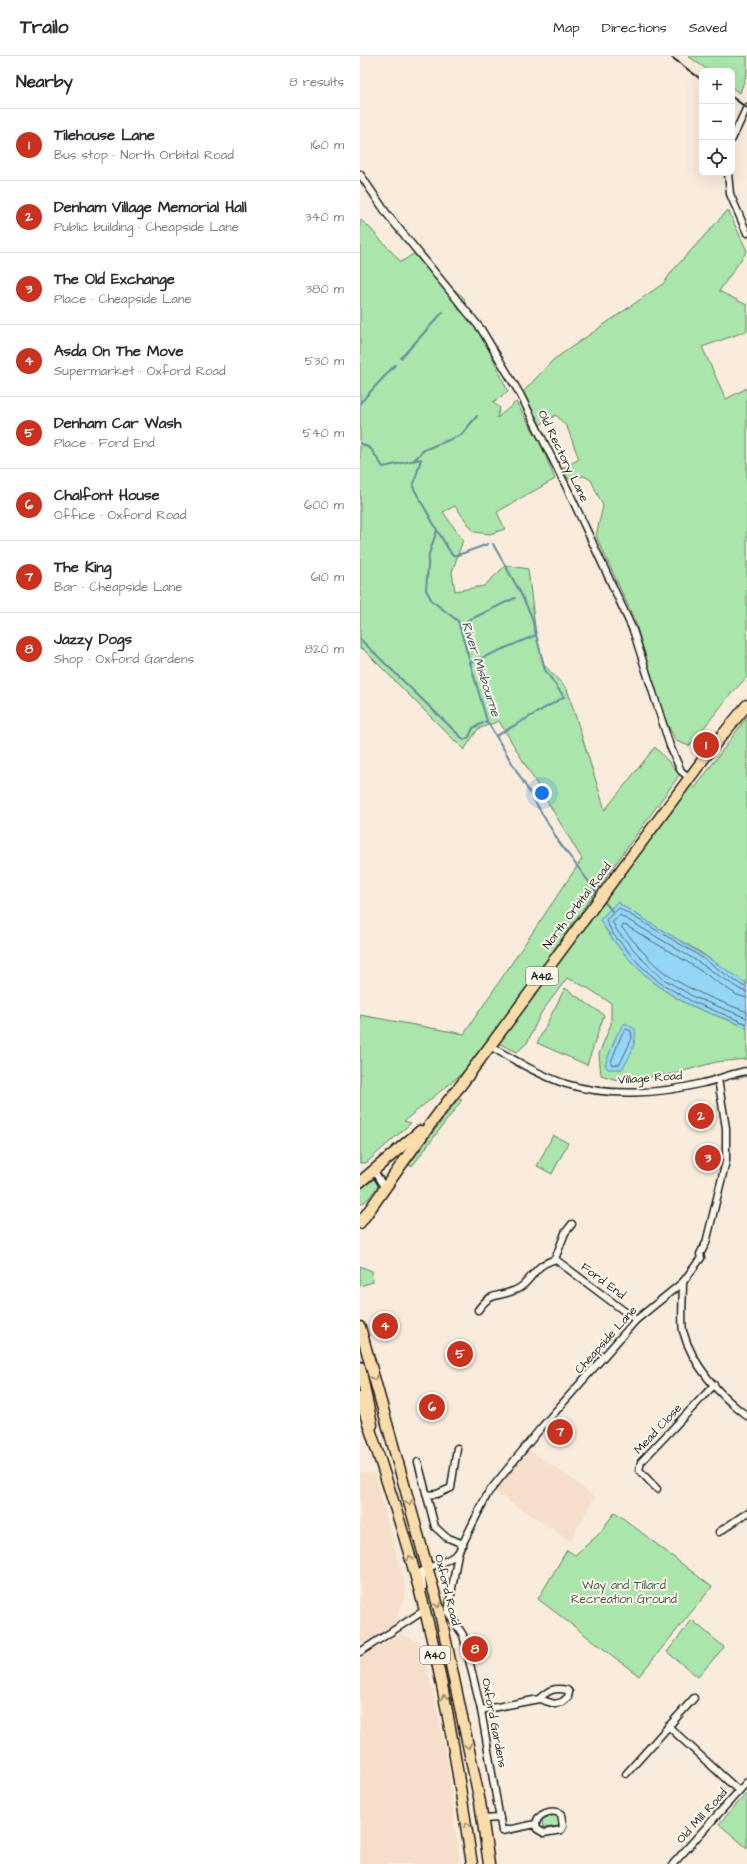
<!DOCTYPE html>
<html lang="en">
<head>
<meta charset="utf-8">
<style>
	body { margin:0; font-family:"Architects Daughter",sans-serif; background:#f7f7f7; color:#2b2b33 }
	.controls { position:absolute; right:12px; top:12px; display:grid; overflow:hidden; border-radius:8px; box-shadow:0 4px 16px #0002 }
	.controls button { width:36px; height:36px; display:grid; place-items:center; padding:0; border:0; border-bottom:1px solid #e1e1e2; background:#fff; color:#2b2b33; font:20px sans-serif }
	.you { position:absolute; left:182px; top:737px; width:14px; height:14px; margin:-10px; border:3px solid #fff; border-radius:50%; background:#1a73e8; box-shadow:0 0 0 6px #1a73e833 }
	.badge { display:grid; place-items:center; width:26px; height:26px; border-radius:50%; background:#c8321e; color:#fff; font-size:13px; font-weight:700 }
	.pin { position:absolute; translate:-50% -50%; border:2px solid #fff; box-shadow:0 1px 4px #0006 }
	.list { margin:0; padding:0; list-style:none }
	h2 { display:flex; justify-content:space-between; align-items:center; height:52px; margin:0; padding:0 16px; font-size:17px }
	h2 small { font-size:13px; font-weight:400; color:#7c7c81 }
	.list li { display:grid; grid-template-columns:26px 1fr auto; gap:12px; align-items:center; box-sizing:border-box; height:72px; padding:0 16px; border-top:1px solid #e1e1e2 }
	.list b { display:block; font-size:15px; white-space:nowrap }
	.list p { margin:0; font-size:13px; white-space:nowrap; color:#7c7c81 }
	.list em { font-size:13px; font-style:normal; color:#7c7c81 }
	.icon { flex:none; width:22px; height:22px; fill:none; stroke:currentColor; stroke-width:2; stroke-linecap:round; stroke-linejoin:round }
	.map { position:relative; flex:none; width:387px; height:1808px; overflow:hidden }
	header { display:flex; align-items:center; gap:24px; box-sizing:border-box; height:56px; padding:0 20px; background:#fff; border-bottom:1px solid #e1e1e2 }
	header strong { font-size:19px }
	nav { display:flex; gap:22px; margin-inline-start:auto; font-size:14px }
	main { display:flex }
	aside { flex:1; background:#fff }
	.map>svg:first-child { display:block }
	.built { fill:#f6dfca }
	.green { fill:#aae5ab; stroke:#638064 }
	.water { fill:#95d6f6; stroke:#658c9f }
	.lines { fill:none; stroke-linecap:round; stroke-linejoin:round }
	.shore { stroke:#4c6673; stroke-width:1 }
	.stream { stroke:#658c9f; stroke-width:2 }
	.minor-casing { stroke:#1c1c1c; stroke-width:9 }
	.primary-casing { stroke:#1c1c1c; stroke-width:13 }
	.trunk-casing { stroke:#1c1c1c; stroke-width:13 }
	.minor { stroke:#fbf7ec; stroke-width:6 }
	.primary { stroke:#fbddab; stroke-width:10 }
	.trunk { stroke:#fbddab; stroke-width:10 }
	.rail { stroke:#1c1c1c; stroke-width:2 }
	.oneway { stroke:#97866b }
	.labels { text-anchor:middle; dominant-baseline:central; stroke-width:4; stroke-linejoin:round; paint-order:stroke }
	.shield { fill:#fbf7ec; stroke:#5f5e5a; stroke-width:1 }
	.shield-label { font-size:11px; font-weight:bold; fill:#1c1c1c }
	.street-label { font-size:12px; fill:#1c1c1c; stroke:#fbf7ec }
	.park-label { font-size:12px; fill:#475847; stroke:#fbf7ec }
	.water-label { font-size:13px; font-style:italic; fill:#40545d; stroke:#fbf7ec }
</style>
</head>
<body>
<header>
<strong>Trailo</strong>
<nav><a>Map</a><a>Directions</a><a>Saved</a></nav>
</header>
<main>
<aside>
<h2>Nearby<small>8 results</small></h2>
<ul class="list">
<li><span class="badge">1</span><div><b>Tilehouse Lane</b><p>Bus stop · North Orbital Road</p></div><em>160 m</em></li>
<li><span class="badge">2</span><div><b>Denham Village Memorial Hall</b><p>Public building · Cheapside Lane</p></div><em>340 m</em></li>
<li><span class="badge">3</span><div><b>The Old Exchange</b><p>Place · Cheapside Lane</p></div><em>380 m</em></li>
<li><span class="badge">4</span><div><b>Asda On The Move</b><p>Supermarket · Oxford Road</p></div><em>530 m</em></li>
<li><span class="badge">5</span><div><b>Denham Car Wash</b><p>Place · Ford End</p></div><em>540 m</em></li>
<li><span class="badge">6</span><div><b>Chalfont House</b><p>Office · Oxford Road</p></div><em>600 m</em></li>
<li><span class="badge">7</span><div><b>The King</b><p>Bar · Cheapside Lane</p></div><em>610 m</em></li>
<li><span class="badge">8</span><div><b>Jazzy Dogs</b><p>Shop · Oxford Gardens</p></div><em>820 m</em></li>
</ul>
</aside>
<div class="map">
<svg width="387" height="1808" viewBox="0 0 387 1808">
	<rect width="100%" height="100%" fill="#f9ecdd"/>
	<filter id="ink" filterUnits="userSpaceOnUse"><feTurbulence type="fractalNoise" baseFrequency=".025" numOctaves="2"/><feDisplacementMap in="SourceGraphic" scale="8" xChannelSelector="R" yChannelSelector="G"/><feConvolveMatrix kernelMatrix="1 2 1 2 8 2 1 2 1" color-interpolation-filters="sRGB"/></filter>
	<g filter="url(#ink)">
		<g class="built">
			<path d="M168 1394 200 1414 235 1441 210 1485 135 1436Z"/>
			<path d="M0 1416 15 1417 46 1534 34 1569 0 1589Z"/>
			<path d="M40 1578 59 1586 72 1630 87 1703 100 1808H0V1602Z"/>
		</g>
		<g class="green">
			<path d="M328 0H387V16L380 37 372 32V15H349Z"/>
			<path d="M368 154 387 195 359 235 387 249V275L342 291 366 343 387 332V621L371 638 329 690 316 685 304 662 275 565 236 480 243 450 231 424 224 420 208 423 203 412 219 403 207 371 196 359 180 369 163 336 193 304 304 227 313 214Z"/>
			<path d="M0 163 8 170 41 206 55 197 105 243 98 253 119 271 148 336 133 346 140 352 137 362 156 346 180 386 195 423 137 456 145 473 130 478 114 476 95 450 83 456 103 484 92 516 95 535 124 530 146 509 168 513 176 579 184 609 207 633 245 754 295 691 320 718 109 1012 44 1065 51 1067 6 1107H0V959L104 978 222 803 139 665 118 673 104 694 2 592 0 593Z"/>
			<path d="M387 661V929L337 894 297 872 257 846 240 864C261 899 292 931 330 949 349 958 369 963 387 972V1003L356 1006 313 1018 260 1025 241 1019 239 998 251 968V947L226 931 207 922 181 957 167 987 157 996 140 988 128 998 328 725 335 732Z"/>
			<path d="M205 932 244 959 227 1009 177 987Z"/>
			<path d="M98 1043 102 1044 53 1109 48 1110Z"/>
			<path d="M193 1079 208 1087 192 1118 177 1110Z"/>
			<path d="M15 1123 18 1130 9 1142 0 1149V1133Z"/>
			<path d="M0 1210 12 1215 13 1226 0 1230Z"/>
			<path d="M255 1456 352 1531 279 1620 178 1543 207 1494 215 1499 238 1479Z"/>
			<path d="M332 1564 364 1591 338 1621 307 1596Z"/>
			<path d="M387 1737V1792L359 1768Z"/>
			<path d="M196 1759 199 1760V1770L184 1772 182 1766 183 1762Z"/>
		</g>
		<g class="water">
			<path d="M257 846C300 874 345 898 386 927L387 972C369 963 349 958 330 949 292 931 261 899 240 864Z"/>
			<path d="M265 967 275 973C277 987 270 1001 262 1013H248L245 1009 257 978Z"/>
		</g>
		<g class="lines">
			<g class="shore">
				<path d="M387 931 383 930 335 897 259 852 246 864 253 878 279 908 299 926 331 945 387 968"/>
				<path d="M387 936 381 934 332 902 260 859 252 865 257 875 283 904 302 922 334 941 387 962"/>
				<path d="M387 942 377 939 329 907 265 869 262 870V872C276 887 289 905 305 917 329 935 360 945 387 956"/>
				<path d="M266 973 271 975 272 982 260 1008 252 1009 251 1006 261 980Z"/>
			</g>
			<g class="stream">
				<path d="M41 302 83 256"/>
				<path d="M0 347 35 309"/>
				<path d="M0 387 11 393 23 411 61 403 53 431 77 474 69 498 66 534 72 545 98 565 127 665 199 786 238 838"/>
				<path d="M54 404 64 394 101 379 117 360"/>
				<path d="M77 474 92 499H98L128 488"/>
				<path d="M133 488 159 534 171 559 185 614 204 641 136 680"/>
				<path d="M107 565 155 542"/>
				<path d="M0 583 104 684 109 681 113 672 127 665"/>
				<path d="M110 607 176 579"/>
				<path d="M243 844 252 855"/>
				<path d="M377 1022 387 1020"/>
			</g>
			<g class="minor-casing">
				<g id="minor">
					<path d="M372 83 387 51"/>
					<path d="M368 117 370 138 387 177"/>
					<path d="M0 118 27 158 121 273 160 338 209 436 273 574 310 690 321 715 330 722"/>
					<path d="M130 990C154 1004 179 1019 206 1028 249 1041 300 1038 343 1027 358 1024 372 1017 387 1015"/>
					<path d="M14 1115 24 1131"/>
					<path d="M195 1203 205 1177 212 1168"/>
					<path d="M323 1226C323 1239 321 1264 323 1275 332 1309 360 1340 387 1360"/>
					<path d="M118 1254C131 1236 135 1242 153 1235 166 1231 171 1218 181 1210 185 1207 191 1205 195 1203L276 1264"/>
					<path d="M58 1406 75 1471 86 1481 103 1488"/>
					<path d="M297 1433 279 1414 281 1406 354 1329"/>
					<path d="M67 1439 77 1438 91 1432 97 1392"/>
					<path d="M359 1476 387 1457"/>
					<path d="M63 1531 61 1516C73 1508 87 1507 98 1497"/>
					<path d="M0 1596 65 1554V1552"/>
					<path d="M121 1654 179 1643 195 1648 202 1646 208 1641 209 1636 207 1634C195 1631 188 1634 179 1643"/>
					<path d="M308 1670 379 1735"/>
					<path d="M266 1718 334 1642"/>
					<path d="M123 1763 140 1762"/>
					<path d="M176 1768C177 1758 192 1752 201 1758L203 1770 201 1774 184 1777 177 1773 176 1768 142 1775 121 1654 103 1579 88 1556 98 1497 128 1437 180 1373 276 1264 323 1226 341 1202 340 1198 346 1187 366 1105V1072L358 1023"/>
					<path d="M313 1808 387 1726"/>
				</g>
			</g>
			<g class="primary-casing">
				<g id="primary">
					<path d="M0 1126 60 1075"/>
					<path d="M0 1167C34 1121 64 1073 101 1029L351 693 387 649"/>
					<path d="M0 1311 12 1369"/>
				</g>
			</g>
			<g class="trunk-casing">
				<g id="trunk">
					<path d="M0 1271 80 1557 120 1746 129 1808"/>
					<path d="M0 1342C25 1420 52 1499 71 1579 89 1655 100 1731 112 1808"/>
				</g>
			</g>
			<use href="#minor" class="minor"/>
			<use href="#primary" class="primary"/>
			<use href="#trunk" class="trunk"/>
			<g class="rail">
				<path d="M310 0 342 24"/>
				<path d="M372 41 387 52"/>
			</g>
		</g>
		<defs><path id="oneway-chevron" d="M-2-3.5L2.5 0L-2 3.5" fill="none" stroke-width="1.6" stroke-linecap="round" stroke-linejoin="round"/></defs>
		<g class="oneway">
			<use href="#oneway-chevron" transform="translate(14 1322) rotate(75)"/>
			<use href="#oneway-chevron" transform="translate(49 1447) rotate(75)"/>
			<use href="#oneway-chevron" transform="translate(50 1502) rotate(-106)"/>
			<use href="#oneway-chevron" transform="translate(78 1549) rotate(75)"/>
			<use href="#oneway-chevron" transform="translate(84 1641) rotate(-102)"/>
			<use href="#oneway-chevron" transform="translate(108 1690) rotate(78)"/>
			<use href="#oneway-chevron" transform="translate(107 1769) rotate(-97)"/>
		</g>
	</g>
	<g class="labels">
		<g class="shield">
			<rect x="166" y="911" width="32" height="18" rx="3"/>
			<rect x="60" y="1590" width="30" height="18" rx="3"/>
		</g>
		<g class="shield-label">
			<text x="182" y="920">A412</text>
			<text x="75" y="1599">A40</text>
		</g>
		<g class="street-label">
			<text transform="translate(203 400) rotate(64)">Old Rectory Lane</text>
			<text transform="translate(217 850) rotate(-53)">North Orbital Road</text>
			<text transform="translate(290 1022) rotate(-4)">Village Road</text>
			<text transform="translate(243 1225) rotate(37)">Ford End</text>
			<text transform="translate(246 1284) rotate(-48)">Cheapside Lane</text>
			<text transform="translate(298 1373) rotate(-47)">Mead Close</text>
			<text transform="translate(87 1534) rotate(76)">Oxford Road</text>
			<text transform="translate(134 1667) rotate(79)">Oxford Gardens</text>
			<text transform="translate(342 1760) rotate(-48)">Old Mill Road</text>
		</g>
		<g class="park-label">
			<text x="264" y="1529">Way and Tillard<tspan x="264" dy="14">Recreation Ground</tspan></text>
		</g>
		<g class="water-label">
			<text transform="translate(121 613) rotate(72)">River Misbourne</text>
		</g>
	</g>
</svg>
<div class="controls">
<button>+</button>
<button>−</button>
<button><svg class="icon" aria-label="locate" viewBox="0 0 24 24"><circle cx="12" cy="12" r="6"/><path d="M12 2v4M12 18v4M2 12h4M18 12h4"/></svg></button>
</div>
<div class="you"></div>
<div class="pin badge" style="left:346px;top:689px">1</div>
<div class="pin badge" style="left:341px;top:1060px">2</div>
<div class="pin badge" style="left:348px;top:1102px">3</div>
<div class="pin badge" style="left:25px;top:1270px">4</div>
<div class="pin badge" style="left:100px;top:1298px">5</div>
<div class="pin badge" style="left:72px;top:1351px">6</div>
<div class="pin badge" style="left:200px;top:1376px">7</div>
<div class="pin badge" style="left:115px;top:1593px">8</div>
</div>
</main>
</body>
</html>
